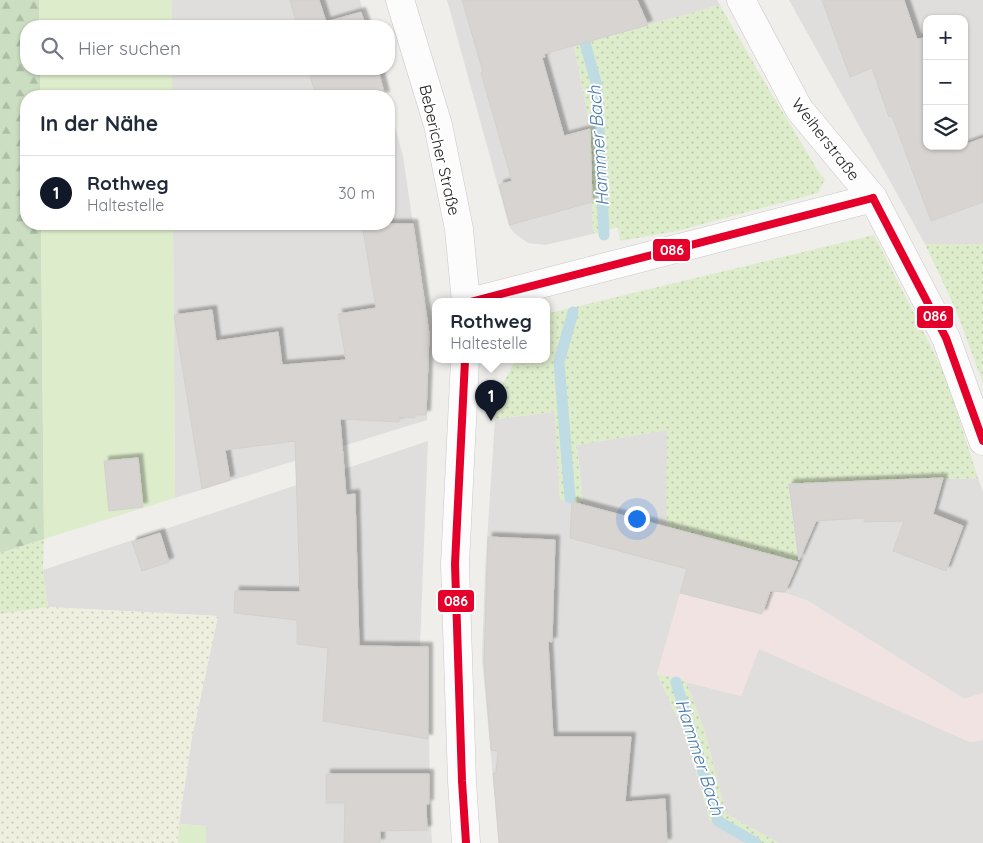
<!DOCTYPE html>
<html lang="de">
<head>
<meta charset="utf-8">
<style>
	body { margin:0; font-family:Quicksand,sans-serif; background:#f2f2f3; color:#1f2937 }
	.controls { position:absolute; right:15px; top:15px; display:grid; overflow:hidden; border-radius:10px; box-shadow:0 1px 4px #0004 }
	.controls button { width:45px; height:45px; display:grid; place-items:center; padding:0; border:0; border-bottom:1px solid #e0e1e3; background:#fff; color:#1f2937; font:25px sans-serif }
	.you { position:absolute; left:636px; top:518px; width:18px; height:18px; margin:-12px; border:4px solid #fff; border-radius:50%; background:#1a73e8; box-shadow:0 0 0 8px #1a73e833 }
	.badge { display:grid; place-items:center; width:32px; height:32px; border-radius:50%; background:#111827; color:#fff; font-size:16px; font-weight:700 }
	.pin { position:absolute; translate:-50% -41px; filter:drop-shadow(0 1px 2px #0008) }
	.pin::after { content:''; position:absolute; top:26px; width:18px; height:15px; background:inherit; clip-path:polygon(0 0,100% 0,50% 100%) }
	.popup { position:absolute; left:432px; top:298px; width:118px; height:65px; box-sizing:border-box; display:grid; place-content:center; border-radius:10px; background:#fff; filter:drop-shadow(0 1px 4px #0005); font-size:16px; white-space:nowrap; color:#747a83 }
	.popup b { font-size:19px; color:#1f2937 }
	.popup::after { content:''; position:absolute; left:50%; top:100%; margin-left:-10px; border:10px solid transparent; border-top-color:#fff }
	.list { margin:0; padding:0; list-style:none }
	h2 { display:flex; justify-content:space-between; align-items:center; height:65px; margin:0; padding:0 20px; font-size:21px }
	h2 small { font-size:16px; font-weight:400; color:#747a83 }
	.list li { display:grid; grid-template-columns:32px 1fr auto; gap:15px; align-items:center; box-sizing:border-box; height:75px; padding:0 20px; border-top:1px solid #e0e1e3 }
	.list b { display:block; font-size:19px; white-space:nowrap }
	.list p { margin:0; font-size:16px; white-space:nowrap; color:#747a83 }
	.list em { font-size:16px; font-style:normal; color:#747a83 }
	.icon { flex:none; width:28px; height:28px; fill:none; stroke:currentColor; stroke-width:2; stroke-linecap:round; stroke-linejoin:round }
	.map { position:relative; flex:none; width:983px; height:843px; overflow:hidden }
	.search { position:absolute; background:#fff; box-shadow:0 1px 4px #0004; left:20px; top:20px; width:375px; height:55px; display:flex; align-items:center; gap:12px; box-sizing:border-box; padding:0 18px; border-radius:20px; color:#747a83; font-size:19px }
	.panel { position:absolute; background:#fff; box-shadow:0 1px 4px #0004; left:20px; top:90px; width:375px; height:140px; border-radius:20px }
	.map>svg:first-child { display:block }
	.residential { fill:#dfdedc; fill-rule:evenodd }
	.commercial { fill:#f1e3e1 }
	.farmland { fill:url(#farmland-dots) }
	.grass { fill:url(#grass-dots) }
	.forest { fill:url(#forest-firs) }
	.garden { fill:#ddeccb }
	.lines { fill:none; stroke-linecap:round; stroke-linejoin:round }
	.stream { stroke:#bfdbe3; stroke-width:11 }
	.building { fill:#d7d4d2; stroke:#d3d0cc; filter:url(#shadow) }
	.minor-casing { stroke:#c9c8c7; stroke-width:29 }
	.minor { stroke:#fdfcfc; stroke-width:28 }
	.bus-1-casing { stroke:#fff; stroke-width:11 }
	.bus-1 { stroke:#e4002b; stroke-width:8 }
	.labels { text-anchor:middle; dominant-baseline:central; stroke-width:4; stroke-linejoin:round; paint-order:stroke }
	.street-label { font-size:16px; fill:#222; stroke:#fff }
	.water-label { font-size:18px; font-style:italic; fill:#4a7aab; stroke:#fff }
	.line-badge { stroke:#fff; stroke-width:2 }
	.badge-label { font-size:14px; text-anchor:middle; font-weight:bold; fill:#fff }
</style>
</head>
<body>
<div class="map">
<svg width="983" height="843" viewBox="0 0 983 843">
	<defs>
		<pattern id="farmland-dots" width="8" height="8" patternUnits="userSpaceOnUse" patternTransform="scale(1.25)"><rect width="8" height="8" fill="#efefdf"/><path d="M2 2h.1M6 6h.1" fill="none" stroke="#cdcdbf" stroke-width="1.8" stroke-linecap="round"/></pattern>
		<pattern id="grass-dots" width="8" height="8" patternUnits="userSpaceOnUse" patternTransform="scale(1.25)"><rect width="8" height="8" fill="#ddeccb"/><path d="M2 2h.1M6 6h.1" fill="none" stroke="#bdcaae" stroke-width="1.8" stroke-linecap="round"/></pattern>
		<pattern id="forest-firs" width="22" height="20" patternUnits="userSpaceOnUse" patternTransform="scale(1.25)"><rect width="22" height="20" fill="#cbdec1"/><path d="M5 1l3.5 6h-7zM16 11l3.5 6h-7z" fill="#aebea6"/></pattern>
		<filter id="shadow"><feDropShadow dx="4.5" dy="-4.5" stdDeviation="1" flood-color="#0004"/></filter>
	</defs>
	<rect width="100%" height="100%" fill="#f0eeeb"/>
	<g class="residential">
		<path d="M171 0H360L367 26H172Z"/>
		<path d="M447 0H565L590 128 593 234 545 245 528 243 514 233 509 226Z"/>
		<path d="M583 0H717L720 5 593 40Z"/>
		<path d="M789 0H983V244H925ZM927 19H964V146H927Z"/>
		<path d="M172 69H379L386 96H172Z"/>
		<path d="M389 105 403 156 429 333 427 420 175 498 173 224H389Z"/>
		<path d="M555 412 560 498 583 504 577 445 667 430 798 561 788 484 978 478 983 492V693L964 699 808 601 785 593 770 592 763 614 681 593 657 674 687 738 710 821 746 843H499L482 659 485 571 495 419Z"/>
		<path d="M428 441 420 646 428 647 430 805 432 843H206V826L179 824 192 737 218 616 48 607 43 570Z"/>
		<path d="M758 648 970 742 983 740V843H779L726 814 705 732 686 682 741 696Z"/>
	</g>
	<path class="commercial" d="M770 592 785 593 808 601 964 699 983 693V740L970 742 759 649 741 696 657 674 680 593 762 614Z"/>
	<path class="farmland" d="M49 607 218 616 192 737 179 824 178 843H0V614Z"/>
	<g class="grass">
		<path d="M565 0 593 40 720 5 758 71 820 174 825 179 818 193 677 231 620 241 618 227 593 234 590 128Z"/>
		<path d="M874 235 944 372 978 478 788 484 798 562 666 526 667 430 577 445 583 505 560 499 554 412 495 419 497 394 516 360H546V314Z"/>
		<path d="M925 244H983V383L956 310Z"/>
		<path d="M44 539 43 570 48 607 0 614V553Z"/>
		<path d="M657 674 686 681 705 732 726 814 779 843H746L710 821 687 738Z"/>
	</g>
	<path class="forest" d="M0 0H39V26H26V69H40V96H26V224H41L44 539 0 553Z"/>
	<g class="garden">
		<path d="M39 0H171L172 26H39Z"/>
		<rect x="40" y="69" width="132" height="27"/>
		<path d="M41 224H173L175 498 44 539Z"/>
		<path d="M179 824 206 826V843H178Z"/>
	</g>
	<g class="lines">
		<g class="stream">
			<path d="M573 0 597 86 604 235"/>
			<path d="M570 498 559 362 573 312"/>
			<path d="M676 682 718 821 756 843"/>
		</g>
	</g>
	<g class="building">
		<path d="M290 0H319L326 22 361 12 366 26H297Z"/>
		<path d="M462 0H637L648 25 544 54 545 57 542 58 564 136 590 129 592 202 510 225 499 185 512 181 489 101 481 73 483 72Z"/>
		<path d="M822 0H904L917 39 924 38 927 46V146H964V145L983 138V202L931 221 892 116 889 117 872 68 850 77Z"/>
		<path d="M308 69H378L385 96H316Z"/>
		<path d="M362 224H413L429 334 426 415H415V418L399 417V422L340 419 346 495 355 494 359 646 428 647V739L323 721 328 648 297 644V620L234 613 235 591 300 592 295 441 225 450 230 480 202 489 174 315 212 310 216 341 278 332 282 365 346 360 338 314 376 308Z"/>
		<path d="M138 458 143 507 109 511 104 461Z"/>
		<path d="M943 478 933 514 963 526 946 571 893 551 904 521 864 522V518L816 521 799 560 789 484Z"/>
		<path d="M572 502 697 535 798 562 785 592 770 591 762 614 680 593 687 569 570 538Z"/>
		<path d="M160 533 169 562 142 571 132 542Z"/>
		<path d="M488 537 555 540 552 642 548 641 553 737H631L625 802 665 799 667 843H499L493 773H496L498 751 491 750 484 662Z"/>
		<path d="M326 774H429V804H426L427 830 380 831V843H344L345 803H326Z"/>
	</g>
	<g class="lines">
		<g class="minor-casing">
			<g id="minor">
				<path d="M400 0 438 125 459 229 466 302"/>
				<path d="M741 0 799 109 873 198 946 338 983 441"/>
				<path d="M470 302 873 198"/>
				<path d="M465 360 455 564 462 781 466 843"/>
			</g>
		</g>
		<use href="#minor" class="minor"/>
		<g class="bus-1-casing">
			<g id="bus-1">
				<path d="M873 198 946 338 983 441"/>
				<path d="M470 302 873 198"/>
				<path d="M465 360 455 564 462 781 466 843"/>
			</g>
		</g>
		<use href="#bus-1" class="bus-1"/>
	</g>
	<g class="labels">
		<g class="street-label">
			<text transform="translate(826 139) rotate(52)">Weiherstraße</text>
			<text transform="translate(440 150) rotate(77)">Bebericher Straße</text>
		</g>
		<g class="water-label">
			<text transform="translate(598 146) rotate(-94)">Hammer Bach</text>
			<text transform="translate(700 757) rotate(72)">Hammer Bach</text>
		</g>
	</g>
	<g class="line-badge">
		<rect x="652" y="238" width="39" height="24" rx="5" fill="#e4002b"/>
		<rect x="916" y="305" width="38" height="24" rx="5" fill="#e4002b"/>
		<rect x="437" y="589" width="38" height="24" rx="5" fill="#e4002b"/>
	</g>
	<g class="badge-label">
		<text x="672" y="255">086</text>
		<text x="935" y="321">086</text>
		<text x="456" y="606">086</text>
	</g>
</svg>
<div class="controls">
<button>+</button>
<button>−</button>
<button><svg class="icon" aria-label="layers" viewBox="0 0 24 24"><path d="M12 4l9 5-9 5-9-5zM3 14l9 5 9-5"/></svg></button>
</div>
<div class="you"></div>
<div class="pin badge" style="left:491px;top:421px">1</div>
<div class="popup"><b>Rothweg</b>Haltestelle</div>
<div class="search"><svg class="icon" aria-label="search" viewBox="0 0 24 24"><circle cx="10" cy="10" r="6"/><path d="M15 15l6 6"/></svg>Hier suchen</div>
<section class="panel">
<h2>In der Nähe<small></small></h2>
<ul class="list">
<li><span class="badge">1</span><div><b>Rothweg</b><p>Haltestelle</p></div><em>30 m</em></li>
</ul>
</section>
</div>
</body>
</html>
